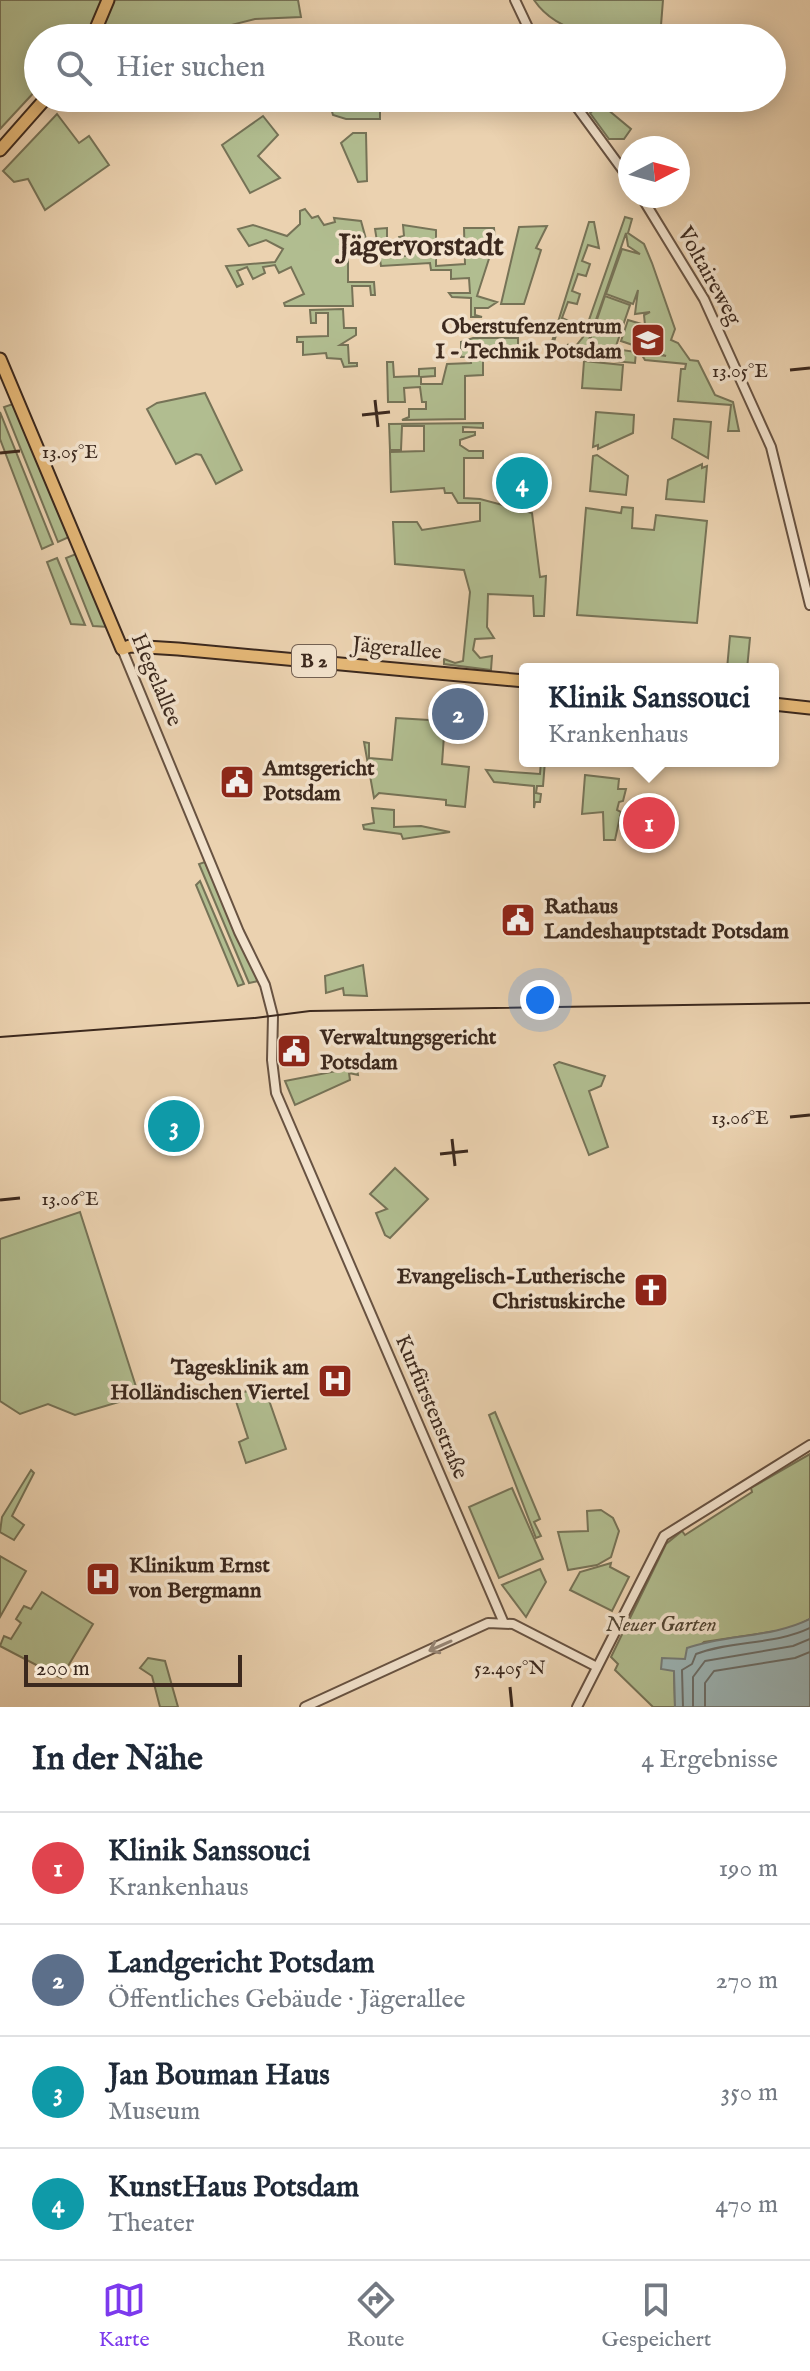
<!DOCTYPE html>
<html lang="de">
<head>
<meta charset="utf-8">
<style>
	body { margin:0; font-family:"IM FELL English",serif; background:#f6f6f7; color:#1f2937 }
	.compass { position:absolute; left:618px; top:136px; width:72px; height:72px; border-radius:50%; background:#fff; box-shadow:0 4px 20px #0003; rotate:84deg }
	.scale { position:absolute; left:24px; bottom:20px; width:218px; box-sizing:border-box; padding-left:8px; border:4px solid #3c291e; border-top:0; font-size:22px; line-height:28px; white-space:nowrap; color:#3c291e; -webkit-text-stroke:6px #f2e2cc; paint-order:stroke }
	.you { position:absolute; left:540px; top:1000px; width:28px; height:28px; margin:-20px; border:6px solid #fff; border-radius:50%; background:#1a73e8; box-shadow:0 0 0 12px #1a73e833 }
	.badge { display:grid; place-items:center; width:52px; height:52px; border-radius:50%; background:#7c3aed; color:#fff; font-size:26px; font-weight:700 }
	.pin { position:absolute; translate:-50% -50%; border:4px solid #fff; box-shadow:0 2px 8px #0006 }
	.popup { position:absolute; left:519px; top:663px; width:260px; height:104px; box-sizing:border-box; display:grid; place-content:center; border-radius:8px; background:#fff; filter:drop-shadow(0 2px 6px #0005); font-size:26px; white-space:nowrap; color:#747a83 }
	.popup b { font-size:30px; color:#1f2937 }
	.popup::after { content:''; position:absolute; left:50%; top:100%; margin-left:-16px; border:16px solid transparent; border-top-color:#fff }
	.list { margin:0; padding:0; list-style:none }
	h2 { display:flex; justify-content:space-between; align-items:center; height:104px; margin:0; padding:0 32px; font-size:34px }
	h2 small { font-size:26px; font-weight:400; color:#747a83 }
	.list li { display:grid; grid-template-columns:52px 1fr auto; gap:24px; align-items:center; box-sizing:border-box; height:112px; padding:0 32px; border-top:2px solid #e0e1e3 }
	.list b { display:block; font-size:30px; white-space:nowrap }
	.list p { margin:0; font-size:26px; white-space:nowrap; color:#747a83 }
	.list em { font-size:26px; font-style:normal; color:#747a83 }
	.icon { flex:none; width:44px; height:44px; fill:none; stroke:currentColor; stroke-width:2; stroke-linecap:round; stroke-linejoin:round }
	.map { position:relative; flex:none; width:810px; height:1707px; overflow:hidden }
	.search { position:absolute; background:#fff; box-shadow:0 4px 20px #0003; left:24px; right:24px; top:24px; height:88px; display:flex; align-items:center; gap:20px; box-sizing:border-box; padding:0 28px; border-radius:44px; color:#747a83; font-size:30px }
	.sheet { height:552px; background:#fff }
	nav { display:flex; justify-content:space-around; align-items:center; box-sizing:border-box; height:112px; border-top:2px solid #e0e1e3; background:#fff; font-size:22px; color:#747a83 }
	nav a { display:grid; justify-items:center; gap:4px }
	nav .on { color:#7c3aed }
	.map>svg:first-child { display:block }
	.green { fill:#b1bd90; stroke:#767357; stroke-width:2 }
	.water { fill:#9cb5b6; stroke:#767d79; stroke-width:2 }
	.lines { fill:none; stroke-linecap:round; stroke-linejoin:round }
	.shore { stroke:#6c6f6a; stroke-width:2 }
	.tertiary-casing { stroke:#685342; stroke-width:12 }
	.primary-casing { stroke:#3c291e; stroke-width:15 }
	.tertiary { stroke:#f2e2cc; stroke-width:8 }
	.primary { stroke:#e6b978; stroke-width:11 }
	.tram { stroke:#3c291e; stroke-width:2 }
	.oneway { stroke:#978675 }
	.ticks { fill:none; stroke:#3c291e; stroke-width:3 }
	.labels { text-anchor:middle; dominant-baseline:central; stroke-width:7; stroke-linejoin:round; paint-order:stroke }
	.shield { fill:#f2e2cc; stroke:#736052; stroke-width:2 }
	.shield-label { font-size:20px; font-weight:bold; fill:#3c291e }
	.street-label { font-size:22px; fill:#3c291e; stroke:#f2e2cc }
	.poi-label { font-size:22px; font-weight:bold; fill:#3c291e; stroke:#f2e2cc; text-anchor:start }
	.park-label { font-size:22px; font-style:italic; fill:#534735; stroke:#f2e2cc }
	.district-label { font-size:30px; font-weight:bold; fill:#3c291e; stroke:#f2e2cc }
	.ticks-label { font-size:20px; text-anchor:middle; fill:#3c291e; stroke:#f2e2cc; stroke-width:7; stroke-linejoin:round; paint-order:stroke }
</style>
</head>
<body>
<div class="map">
<svg width="810" height="1707" viewBox="0 0 810 1707">
	<rect width="100%" height="100%" fill="#ebd2b0"/>
	<filter id="stains"><feTurbulence type="fractalNoise" baseFrequency=".0025" numOctaves="4"/><feColorMatrix values="0 0 0 0 .2 0 0 0 0 .09 0 0 0 0 .02 0 0 0 .5 -.17"/></filter>
	<radialGradient id="worn" r=".72"><stop offset=".6" stop-color="#630" stop-opacity="0"/><stop offset="1" stop-color="#630" stop-opacity=".3"/></radialGradient>
	<g class="green">
		<path d="M0 0H298L301 17 255 19 231 25 223 38H38V88L0 129Z"/>
		<path d="M534 0H663L660 38C617 38 561 40 534 0Z"/>
		<path d="M328 98H400L398 110H380V119H346L333 115Z"/>
		<path d="M601 104 631 129 624 139H609L590 113Z"/>
		<path d="M57 114 79 143 89 136 109 165 45 210 28 179 14 182 3 171Z"/>
		<path d="M263 116 278 135 258 156 280 178 250 193 222 145Z"/>
		<path d="M353 133H366L367 181 358 182 341 143Z"/>
		<path d="M305 209 312 218 318 216 324 225 335 222 334 218 361 221 369 250 348 256V282H374L375 295H371L370 286H352L353 306H285L284 303 304 294 291 267 279 273 275 265 263 267 265 273 253 279 247 267 237 271 243 284 237 287 226 266 275 262 283 249 266 240 249 246 238 229 253 225 287 236 300 224V211Z"/>
		<path d="M625 217 632 219 628 233 644 244 652 263 675 329 671 340 678 343 690 360 698 361 715 395 733 402 739 431H728L731 405 678 401 681 369H685L686 364 645 360 640 352 666 356 621 341 628 320 645 325 644 315 650 312 635 314 638 290 633 304 606 294 622 249 640 254 628 246 626 233 588 343 614 352 589 343 605 296 630 305 615 349 636 352 635 363 567 357 583 337Z"/>
		<path d="M589 222H594L599 248 588 245 582 261 590 264 586 276 578 274 572 291 580 294 577 304 568 302 562 318 571 322 568 332 558 329 553 345 566 350 568 344 569 350 564 356 553 354 550 348Z"/>
		<path d="M403 225 436 230V266L465 264 464 228H494L495 240 477 296 497 302 488 308H475V315L482 317H471V298L452 297 449 293H470L469 278 451 279V270H431L430 263 381 266 375 229 387 228V243L394 244V256H412V243L400 244 399 237 404 236Z"/>
		<path d="M547 226 536 248 541 250 524 304H501L519 227Z"/>
		<path d="M343 309 344 328H356V335L340 345H348L349 363H357V366L344 367 341 359 327 358 326 353 303 355V342H297V337L328 336V313H316V323H311L310 310Z"/>
		<path d="M473 338H518V356L483 357V375L465 376V419L402 420 409 417V409H426V402H422L420 387 404 388 405 402H388L387 362H393L394 377 419 376V369L435 368V376L421 377V384H442L447 364 471 363 470 357H461V342Z"/>
		<path d="M584 361 623 365 621 390 582 388Z"/>
		<path d="M205 393 242 470 216 484 201 455 196 454 176 464 147 409 157 403Z"/>
		<path d="M13 404 69 537 58 542 4 407Z"/>
		<path d="M0 412 53 544 42 549 0 439Z"/>
		<path d="M596 412 634 415 633 433 598 449V445L593 447Z"/>
		<path d="M674 419 711 422 708 458 672 438Z"/>
		<path d="M483 423V428L463 427V432H475V435L460 440V445L469 451H483V458H464V498L480 499 532 513 540 577 546 576 544 616H534L533 596 488 594 487 627 494 638 475 639 473 650 480 658 492 656 491 670 444 664V659L455 663 463 661 470 592 464 570 395 564 393 522H417L422 530 480 521V503H458L452 493H445L444 488 391 492 390 452 424 451V426H402L401 450H390L389 424Z"/>
		<path d="M597 455 628 476 626 495 590 491 593 456Z"/>
		<path d="M702 464V468L707 466 704 502 666 499 668 480Z"/>
		<path d="M622 507 633 508 632 528 654 530 656 515 707 521 697 623 577 615 586 508 621 513Z"/>
		<path d="M76 554 108 627 93 626 66 558Z"/>
		<path d="M57 558 85 625 71 624 47 562Z"/>
		<path d="M730 636 750 638 747 669H727Z"/>
		<path d="M396 718 445 721 442 764 469 767 465 807 446 805V800L379 793 374 798 364 742 369 743V758L392 760Z"/>
		<path d="M541 761H545L543 786H537L536 793 541 794 540 802H535L534 808V786L494 782 486 770 540 774Z"/>
		<path d="M585 775 619 779 618 789H626L623 801 619 802 617 810 621 812 615 840H604L603 812 582 814Z"/>
		<path d="M372 808 394 810V827L421 826 450 832 403 839 401 834 364 829 363 825 374 823Z"/>
		<path d="M205 862 258 981 249 983 199 864Z"/>
		<path d="M200 881 244 984 238 986 196 885Z"/>
		<path d="M363 965 367 996 344 995 343 988 326 993 325 976Z"/>
		<path d="M346 1060 357 1068 358 1075 349 1073 350 1080 295 1105 285 1081 347 1069Z"/>
		<path d="M559 1062 605 1076 601 1086 589 1091 608 1147 589 1155 554 1065Z"/>
		<path d="M395 1168 428 1199 390 1238 385 1235 376 1213 387 1209 370 1194Z"/>
		<path d="M80 1212 139 1396 75 1415 48 1404 20 1414 0 1401V1239Z"/>
		<path d="M264 1386 286 1449 246 1463 239 1442 248 1438 234 1395Z"/>
		<path d="M495 1412 540 1519 534 1522 541 1536 536 1538 489 1415Z"/>
		<path d="M810 1454V1619L790 1629 704 1642 674 1670 675 1707H653L615 1670 618 1664 611 1657 666 1544 682 1531 685 1535 752 1492 751 1488Z"/>
		<path d="M31 1470 34 1473 12 1516 24 1525 14 1540 0 1532 2 1517Z"/>
		<path d="M512 1488 543 1559 499 1578 469 1507Z"/>
		<path d="M601 1510 613 1518 619 1531 611 1557 597 1565 568 1570 558 1532 588 1531 587 1511Z"/>
		<path d="M0 1556 26 1571 0 1617Z"/>
		<path d="M611 1563 610 1567 629 1577 612 1611 570 1590 580 1572Z"/>
		<path d="M540 1569 546 1582 526 1617 502 1585Z"/>
		<path d="M42 1592 93 1624 61 1678 0 1646 4 1636 11 1639 21 1623 16 1619 24 1606 31 1609Z"/>
		<path d="M148 1658 165 1661 178 1707H160L152 1676 140 1668Z"/>
	</g>
	<path class="water" d="M810 1619V1707H675L674 1671 661 1669 662 1658 685 1659 687 1648C727 1634 772 1638 810 1619Z"/>
	<g class="lines">
		<g class="shore">
			<path d="M683 1707 682 1670 692 1664 696 1654C733 1640 775 1645 810 1628"/>
			<path d="M693 1707V1677L705 1661 793 1646 810 1639"/>
			<path d="M705 1707V1683L714 1671 795 1658 810 1652"/>
		</g>
		<g class="tertiary-casing">
			<g id="tertiary">
				<path d="M515 0 533 38"/>
				<path d="M570 98 630 180"/>
				<path d="M641 196 704 299 771 447 810 605"/>
				<path d="M122 649 239 932 265 985 273 1016 272 1060 276 1093 503 1621"/>
				<path d="M305 1707 488 1623 513 1624 597 1667"/>
				<path d="M577 1707 664 1536 810 1445"/>
			</g>
		</g>
		<g class="primary-casing">
			<g id="primary">
				<path d="M92 38 108 0"/>
				<path d="M0 150 46 98"/>
				<path d="M0 359 122 649 130 646 178 649 525 681"/>
				<path d="M773 704 810 708"/>
			</g>
		</g>
		<use href="#tertiary" class="tertiary"/>
		<use href="#primary" class="primary"/>
		<g class="tram">
			<path d="M255 1018 310 1011 810 1003"/>
			<path d="M0 1037 254 1018"/>
		</g>
	</g>
	<defs><path id="oneway-shaft" d="M-6 0H5M1.5-3L5.5 0L1.5 3" fill="none" stroke-width="1.6" stroke-linecap="round" stroke-linejoin="round" transform="scale(2)"/></defs>
	<use class="oneway" href="#oneway-shaft" transform="translate(440 1646) rotate(156)"/>
	<path class="ticks" d="M790 370 810 368M375 400 378 427M362 415 390 412M0 453 20 451M790 1117 810 1115M452 1139 455 1166M440 1154 468 1151M0 1200 20 1198M510 1687 512 1707"/>
	<defs>
		<g id="school-square" transform="scale(1.8)"><rect x="-9" y="-9" width="18" height="18" rx="4" fill="#8f2418" stroke="#f2e2cc"/><path d="M0-5L7-2L0 1L-7-2ZM-4 1L0 2.5L4 1V4Q0 6-4 4Z" fill="#fff"/></g>
		<g id="civic-square" transform="scale(1.8)"><rect x="-9" y="-9" width="18" height="18" rx="4" fill="#8f2418" stroke="#f2e2cc"/><path d="M-.6-6.5H3V-4.5H.6V-3L4-1V1h2V6H-6V1h2V-1L-.6-3ZM-1.2 2.5V6h2.4V2.5Z" fill="#fff"/></g>
		<g id="church-square" transform="scale(1.8)"><rect x="-9" y="-9" width="18" height="18" rx="4" fill="#8f2418" stroke="#f2e2cc"/><path d="M-1.2-6h2.4v3.5h3.3v2.4h-3.3V6h-2.4V-.1h-3.3v-2.4h3.3Z" fill="#fff"/></g>
		<g id="hospital-square" transform="scale(1.8)"><rect x="-9" y="-9" width="18" height="18" rx="4" fill="#8f2418" stroke="#f2e2cc"/><path d="M-5-5h3v3.5h4V-5h3V5h-3V1.5h-4V5h-3Z" fill="#fff"/></g>
	</defs>
	<g fill-rule="evenodd">
		<use href="#school-square" x="648" y="340"/>
		<use href="#civic-square" x="237" y="782"/>
		<use href="#civic-square" x="518" y="920"/>
		<use href="#civic-square" x="294" y="1051"/>
		<use href="#church-square" x="651" y="1290"/>
		<use href="#hospital-square" x="335" y="1381"/>
		<use href="#hospital-square" x="103" y="1579"/>
	</g>
	<g class="labels">
		<rect class="shield" x="292" y="645" width="44" height="32" rx="6"/>
		<g class="shield-label">
			<text x="314" y="661">B 2</text>
		</g>
		<g class="street-label">
			<text transform="translate(709 276) rotate(61)">Voltaireweg</text>
			<text transform="translate(397 649) rotate(5)">Jägerallee</text>
			<text transform="translate(156 680) rotate(67)">Hegelallee</text>
			<text transform="translate(431 1407) rotate(67)">Kurfürstenstraße</text>
		</g>
		<g class="poi-label">
			<text x="622" y="327" text-anchor="end">Oberstufenzentrum<tspan x="622" dy="25">I - Technik Potsdam</tspan></text>
			<text x="263" y="769">Amtsgericht<tspan x="263" dy="25">Potsdam</tspan></text>
			<text x="544" y="907">Rathaus<tspan x="544" dy="25">Landeshauptstadt Potsdam</tspan></text>
			<text x="320" y="1038">Verwaltungsgericht<tspan x="320" dy="25">Potsdam</tspan></text>
			<text x="625" y="1277" text-anchor="end">Evangelisch-Lutherische<tspan x="625" dy="25">Christuskirche</tspan></text>
			<text x="309" y="1368" text-anchor="end">Tagesklinik am<tspan x="309" dy="25">Holländischen Viertel</tspan></text>
			<text x="129" y="1566">Klinikum Ernst<tspan x="129" dy="25">von Bergmann</tspan></text>
		</g>
		<g class="park-label">
			<text x="661" y="1625">Neuer Garten</text>
		</g>
		<g class="district-label">
			<text x="421" y="247">Jägervorstadt</text>
		</g>
	</g>
	<g class="ticks-label">
		<text x="740" y="377">13.05°E</text>
		<text x="70" y="458">13.05°E</text>
		<text x="740" y="1124">13.06°E</text>
		<text x="70" y="1205">13.06°E</text>
		<text x="510" y="1674">52.405°N</text>
	</g>
	<rect width="100%" height="100%" filter="url(#stains)"/>
	<rect width="100%" height="100%" fill="url(#worn)"/>
</svg>
<svg class="compass" viewBox="-18 -18 36 36"><path d="M0-13l5 13h-10z" fill="#e53935"/><path d="M0 13l5-13h-10z" fill="#747a83"/></svg>
<div class="scale">200 m</div>
<div class="you"></div>
<div class="pin badge" style="left:649px;top:823px;background:#e0444e">1</div>
<div class="popup"><b>Klinik Sanssouci</b>Krankenhaus</div>
<div class="pin badge" style="left:458px;top:714px;background:#5c6f8a">2</div>
<div class="pin badge" style="left:174px;top:1126px;background:#0f9aa8">3</div>
<div class="pin badge" style="left:522px;top:483px;background:#0f9aa8">4</div>
<div class="search"><svg class="icon" aria-label="search" viewBox="0 0 24 24"><circle cx="10" cy="10" r="6"/><path d="M15 15l6 6"/></svg>Hier suchen</div>
</div>
<section class="sheet">
<h2>In der Nähe<small>4 Ergebnisse</small></h2>
<ul class="list">
<li><span class="badge" style="background:#e0444e">1</span><div><b>Klinik Sanssouci</b><p>Krankenhaus</p></div><em>190 m</em></li>
<li><span class="badge" style="background:#5c6f8a">2</span><div><b>Landgericht Potsdam</b><p>Öffentliches Gebäude · Jägerallee</p></div><em>270 m</em></li>
<li><span class="badge" style="background:#0f9aa8">3</span><div><b>Jan Bouman Haus</b><p>Museum</p></div><em>350 m</em></li>
<li><span class="badge" style="background:#0f9aa8">4</span><div><b>KunstHaus Potsdam</b><p>Theater</p></div><em>470 m</em></li>
</ul>
</section>
<nav>
<a class="on"><svg class="icon" aria-label="map" viewBox="0 0 24 24"><path d="M3 6l6-2 6 2 6-2v14l-6 2-6-2-6 2zM9 4v14M15 6v14"/></svg>Karte</a>
<a><svg class="icon" aria-label="directions" viewBox="0 0 24 24"><path d="M12 3l9 9-9 9-9-9zM9 14v-3h6M13 9l2 2-2 2"/></svg>Route</a>
<a><svg class="icon" aria-label="saved" viewBox="0 0 24 24"><path d="M7 4h10v16l-5-4-5 4z"/></svg>Gespeichert</a>
</nav>
</body>
</html>
